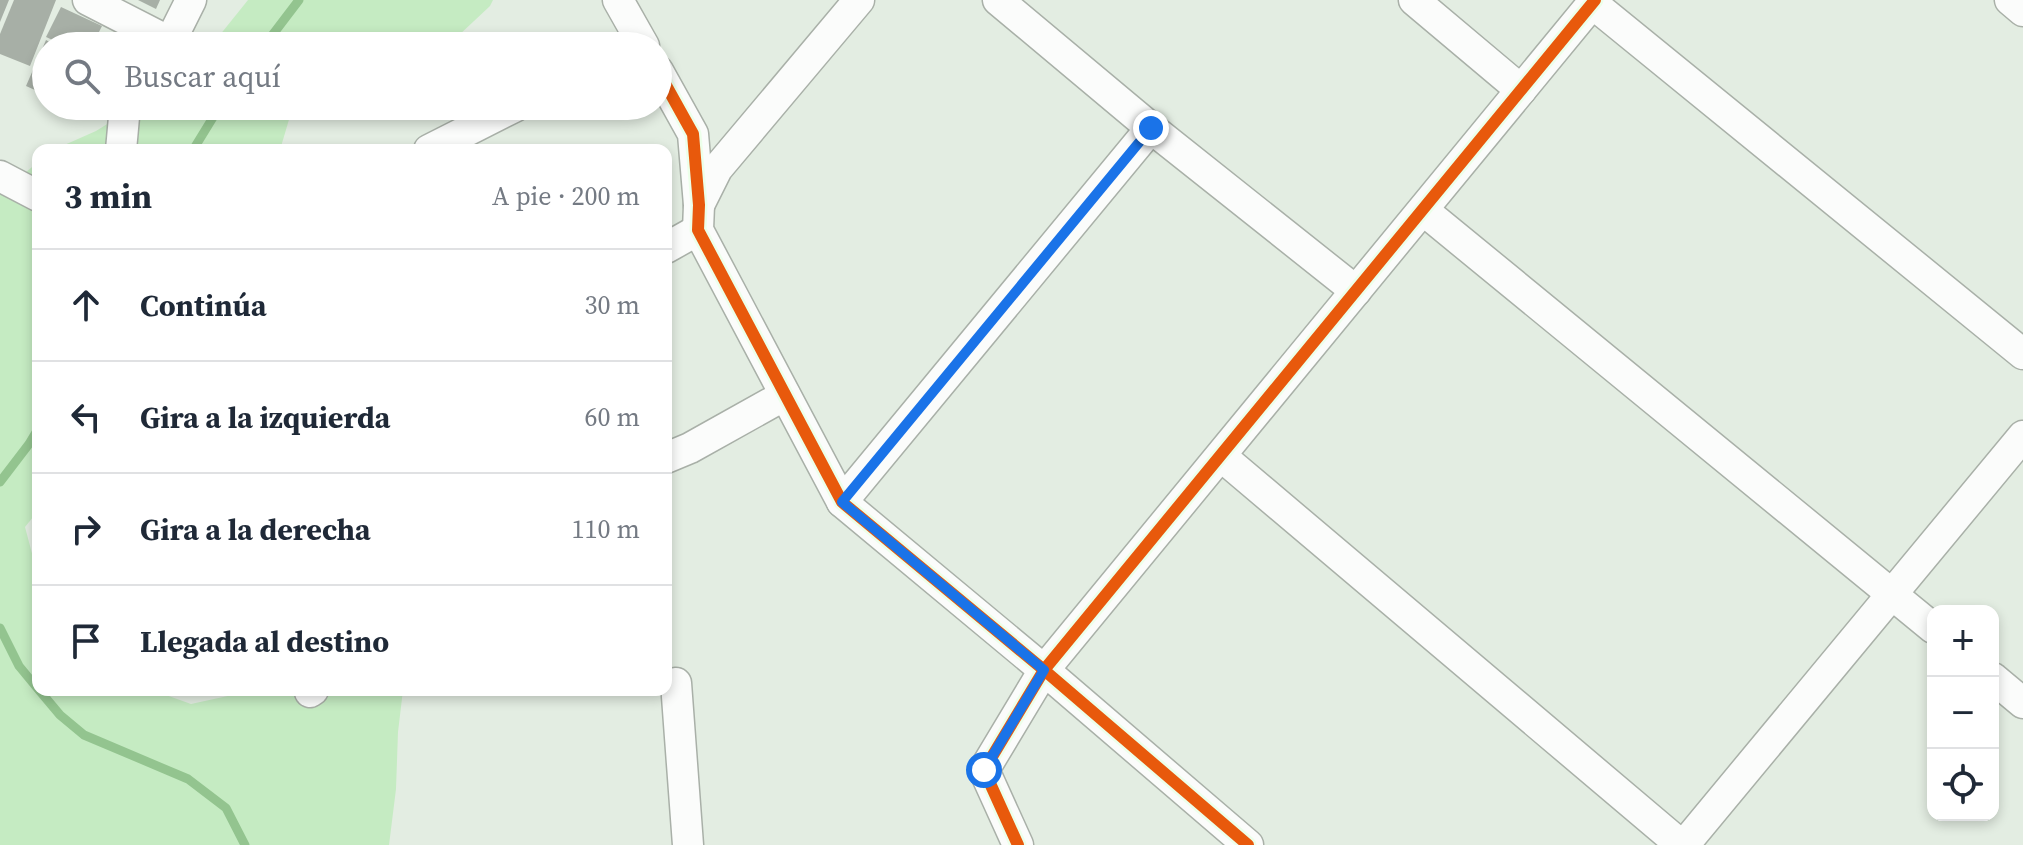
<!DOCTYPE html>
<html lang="es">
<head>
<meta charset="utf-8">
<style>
	body { margin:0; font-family:"Source Serif 4",serif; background:#f2f2f3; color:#1f2937 }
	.controls { position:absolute; right:24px; bottom:24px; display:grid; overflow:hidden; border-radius:16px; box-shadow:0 4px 12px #0003 }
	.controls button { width:72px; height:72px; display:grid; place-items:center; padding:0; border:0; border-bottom:2px solid #e0e1e3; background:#fff; color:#1f2937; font:40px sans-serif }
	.stop { position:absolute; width:24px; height:24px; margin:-18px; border:6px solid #1a73e8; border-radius:50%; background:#fff }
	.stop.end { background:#1a73e8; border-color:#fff; box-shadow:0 2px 8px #0008 }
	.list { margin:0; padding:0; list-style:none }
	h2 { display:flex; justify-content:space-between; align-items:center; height:104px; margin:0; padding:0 32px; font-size:34px }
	h2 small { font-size:26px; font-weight:400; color:#747a83 }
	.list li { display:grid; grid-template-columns:52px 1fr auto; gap:24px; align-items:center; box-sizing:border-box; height:112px; padding:0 32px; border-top:2px solid #e0e1e3 }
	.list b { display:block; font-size:30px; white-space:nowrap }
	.list em { font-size:26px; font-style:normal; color:#747a83 }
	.icon { flex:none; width:44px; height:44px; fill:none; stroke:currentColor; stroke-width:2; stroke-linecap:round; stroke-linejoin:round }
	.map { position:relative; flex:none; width:2023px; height:845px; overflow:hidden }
	.search { position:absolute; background:#fff; box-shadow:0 4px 12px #0003; left:32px; top:32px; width:640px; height:88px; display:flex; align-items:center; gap:20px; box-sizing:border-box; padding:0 28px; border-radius:44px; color:#747a83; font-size:30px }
	.panel { position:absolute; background:#fff; box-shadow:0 4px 12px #0003; left:32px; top:144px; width:640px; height:552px; border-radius:16px }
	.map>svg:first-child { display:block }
	.green { fill:#c5ebc2 }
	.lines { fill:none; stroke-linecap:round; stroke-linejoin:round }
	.stream { stroke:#93c48f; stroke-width:9 }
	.building { fill:#a7afa6 }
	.minor-casing { stroke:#a9b0a8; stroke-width:33 }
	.minor { stroke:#fbfcfb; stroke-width:30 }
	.cycleway-casing { stroke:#ecffea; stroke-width:17 }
	.cycleway { stroke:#e8590c; stroke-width:12 }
	.route { stroke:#1a73e8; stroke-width:10 }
</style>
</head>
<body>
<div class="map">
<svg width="2023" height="845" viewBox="0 0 2023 845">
	<rect width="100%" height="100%" fill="#e3ede2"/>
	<g class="green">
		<path d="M248 0H493L490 6 457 37 415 46H211Z"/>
		<path d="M136 106H293L280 150H53L96 131Z"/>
		<path d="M38 162V511L25 527 38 576V690H152L191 704 246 692 248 690H403L398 732 396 789 389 845H0V194Z"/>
	</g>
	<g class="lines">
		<g class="stream">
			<path d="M264 46 299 0"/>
			<path d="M193 150 220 106"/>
			<path d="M0 482 29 444 38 429"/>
			<path d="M0 628 19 666 38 689"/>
			<path d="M39 690 60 715 84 735 188 779 226 808 245 845"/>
		</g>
	</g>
	<g class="building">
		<path d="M0 0H9L0 22Z"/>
		<path d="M14 0H56L30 66 0 54V34Z"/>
		<path d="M138 0H160L156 9Z"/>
		<path d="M61 7 102 26 92 46H66L46 37Z"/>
		<path d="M104 38 122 46H100Z"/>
		<path d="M46 40 57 46H46V95L26 86Z"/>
	</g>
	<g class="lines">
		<g class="minor-casing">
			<g id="minor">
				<path d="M88 0 170 42"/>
				<path d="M618 0 644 46"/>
				<path d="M998 0 1151 128 1356 291"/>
				<path d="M1414 0 1521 90"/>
				<path d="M2010 0 2023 11"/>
				<path d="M1592 3 2023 354"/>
				<path d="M165 46 170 42 191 0"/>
				<path d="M658 71 693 134 699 205 698 230 842 502 1044 670 1248 845"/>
				<path d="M121 150 125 106"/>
				<path d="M429 150 516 106"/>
				<path d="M0 176 38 196"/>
				<path d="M699 205 717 169 859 0"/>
				<path d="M1423 210 1933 628"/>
				<path d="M666 248 698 230"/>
				<path d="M1221 456 1681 845"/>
				<path d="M666 458 690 448 785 395"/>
				<path d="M842 502 1151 128"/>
				<path d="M1993 678 2023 703"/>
				<path d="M676 683 688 845"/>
				<path d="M310 692 313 690"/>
				<path d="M1018 845 984 770 1044 670 1595 0"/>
				<path d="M1684 845 2023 436"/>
			</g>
		</g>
		<use href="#minor" class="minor"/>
		<g class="cycleway-casing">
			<g id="cycleway">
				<path d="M658 71 693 134 699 205 698 230 842 502 1044 670 1248 845"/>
				<path d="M1018 845 984 770 1044 670 1595 0"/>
			</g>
		</g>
		<use href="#cycleway" class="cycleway"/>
	</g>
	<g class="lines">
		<path class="route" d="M984 770 1044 670 842 502 1151 128"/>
	</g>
</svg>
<div class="controls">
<button>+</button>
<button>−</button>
<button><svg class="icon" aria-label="locate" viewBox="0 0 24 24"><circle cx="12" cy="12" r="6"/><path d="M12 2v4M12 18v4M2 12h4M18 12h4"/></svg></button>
</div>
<div class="stop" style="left:984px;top:770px"></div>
<div class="stop end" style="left:1151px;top:128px"></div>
<div class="search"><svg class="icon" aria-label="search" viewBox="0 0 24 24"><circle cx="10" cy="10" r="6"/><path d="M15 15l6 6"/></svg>Buscar aquí</div>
<section class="panel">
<h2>3 min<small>A pie · 200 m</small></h2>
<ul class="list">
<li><svg class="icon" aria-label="ahead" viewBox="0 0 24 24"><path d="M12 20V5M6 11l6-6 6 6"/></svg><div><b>Continúa</b></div><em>30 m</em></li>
<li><svg class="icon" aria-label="left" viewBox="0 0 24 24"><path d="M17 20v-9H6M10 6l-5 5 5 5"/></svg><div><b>Gira a la izquierda</b></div><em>60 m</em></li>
<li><svg class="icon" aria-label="right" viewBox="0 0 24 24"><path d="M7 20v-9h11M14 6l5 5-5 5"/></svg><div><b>Gira a la derecha</b></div><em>110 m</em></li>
<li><svg class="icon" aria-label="arrive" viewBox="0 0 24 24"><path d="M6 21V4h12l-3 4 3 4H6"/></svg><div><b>Llegada al destino</b></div></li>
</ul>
</section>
</div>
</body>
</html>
